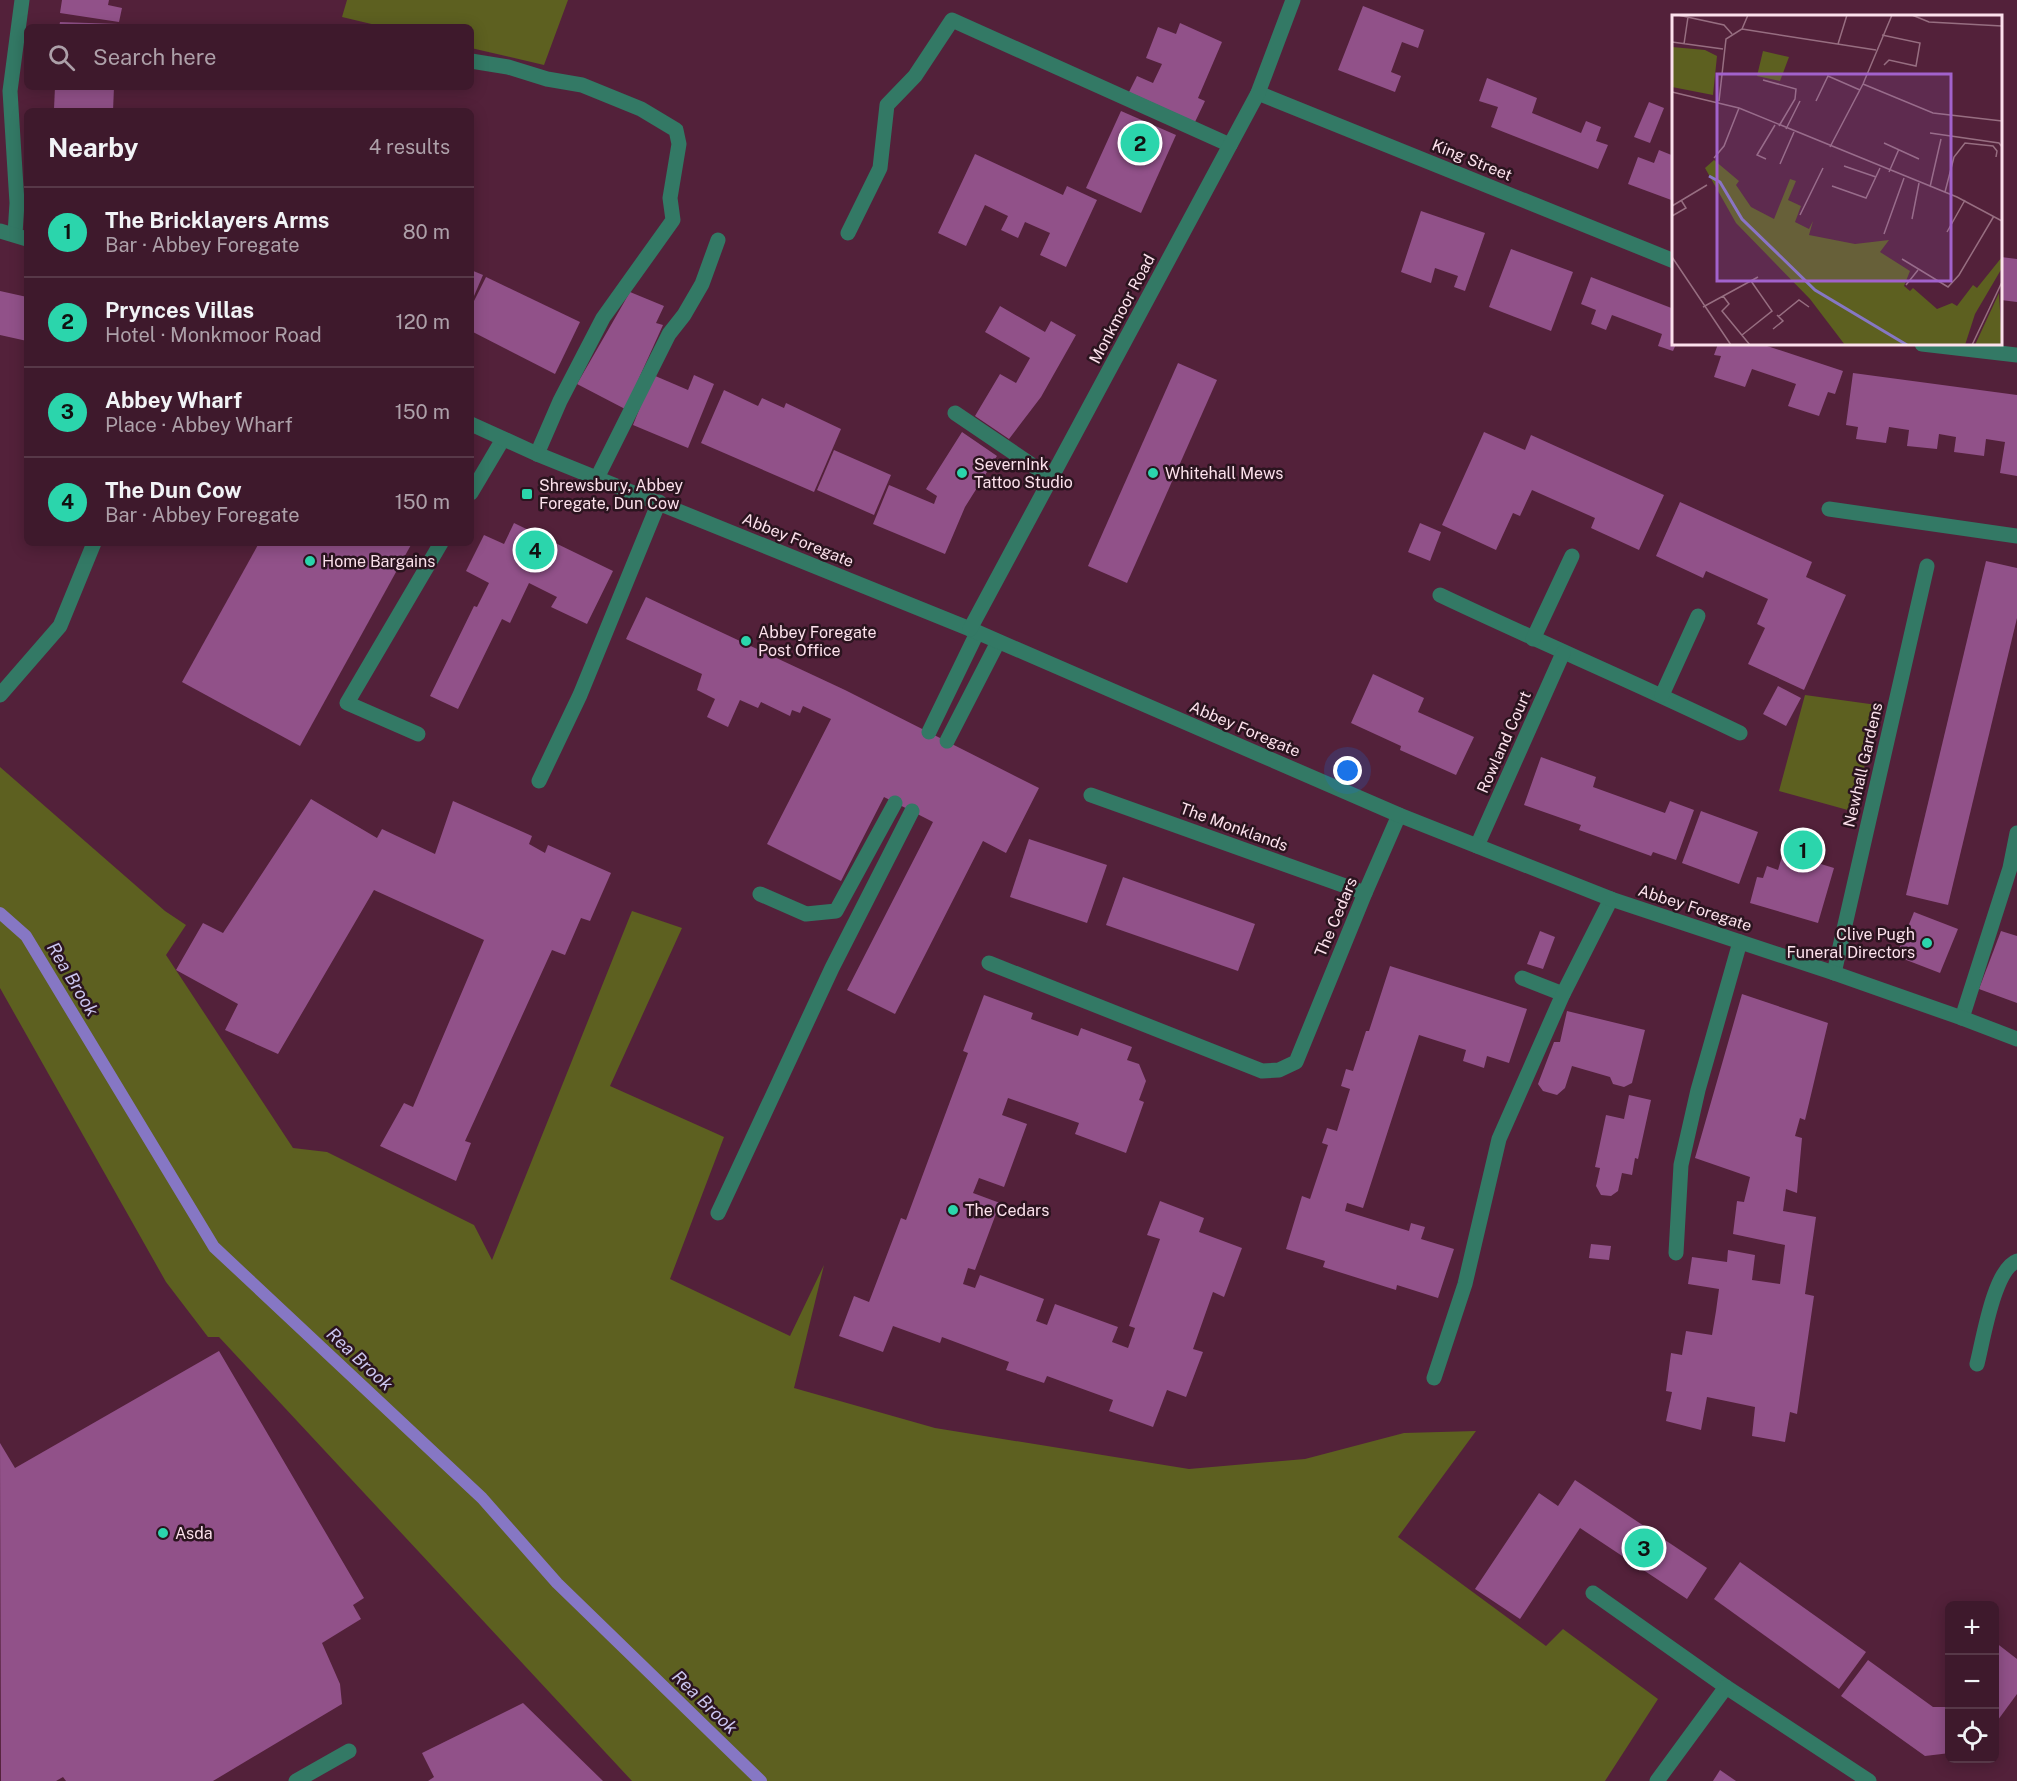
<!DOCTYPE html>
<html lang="en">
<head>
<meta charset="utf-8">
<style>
	body { margin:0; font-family:"Public Sans",sans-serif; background:#452234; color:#f1f3f6 }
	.controls { position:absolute; right:18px; bottom:18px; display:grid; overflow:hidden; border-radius:9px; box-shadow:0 3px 15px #0003 }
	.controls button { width:54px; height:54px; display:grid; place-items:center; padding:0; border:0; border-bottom:2px solid #573848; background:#3e192c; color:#f1f3f6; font:30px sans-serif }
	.you { position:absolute; left:1348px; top:771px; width:21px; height:21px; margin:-15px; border:4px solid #fff; border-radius:50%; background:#1a73e8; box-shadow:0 0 0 9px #1a73e833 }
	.badge { display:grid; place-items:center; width:39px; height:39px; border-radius:50%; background:#2bd5ac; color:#111; font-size:20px; font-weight:700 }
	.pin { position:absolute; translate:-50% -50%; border:3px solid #fff; box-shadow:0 2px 6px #0006 }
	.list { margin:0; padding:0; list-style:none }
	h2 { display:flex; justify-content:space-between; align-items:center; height:78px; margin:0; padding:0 24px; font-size:26px }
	h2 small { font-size:20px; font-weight:400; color:#ada0a9 }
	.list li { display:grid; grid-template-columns:39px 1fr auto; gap:18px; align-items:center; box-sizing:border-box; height:90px; padding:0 24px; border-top:2px solid #573848 }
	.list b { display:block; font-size:22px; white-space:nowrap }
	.list p { margin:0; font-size:20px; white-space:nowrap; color:#ada0a9 }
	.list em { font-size:20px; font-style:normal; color:#ada0a9 }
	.icon { flex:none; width:33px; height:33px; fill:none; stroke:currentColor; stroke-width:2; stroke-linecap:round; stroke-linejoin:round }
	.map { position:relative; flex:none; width:2017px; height:1781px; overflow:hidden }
	.search { position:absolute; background:#3e192c; box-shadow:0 3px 15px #0003; left:24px; top:24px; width:450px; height:66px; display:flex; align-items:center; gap:15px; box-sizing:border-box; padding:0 21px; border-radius:9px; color:#ada0a9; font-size:22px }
	.panel { position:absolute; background:#3e192c; box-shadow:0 3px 15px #0003; left:24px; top:108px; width:450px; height:438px; border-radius:9px }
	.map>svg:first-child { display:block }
	.green { fill:#5d6020 }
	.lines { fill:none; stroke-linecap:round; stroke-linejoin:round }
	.stream { stroke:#8677c4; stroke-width:12 }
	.building { fill:#915189 }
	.service { stroke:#337965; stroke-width:15 }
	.minor { stroke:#337965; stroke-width:15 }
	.tertiary { stroke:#337965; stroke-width:15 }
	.poi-dot { fill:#2bd5ac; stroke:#2b141f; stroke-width:2 }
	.labels { text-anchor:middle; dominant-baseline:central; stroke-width:5; stroke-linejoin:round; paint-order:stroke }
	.street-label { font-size:16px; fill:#fce1ec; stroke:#2b141f }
	.poi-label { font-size:16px; fill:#fce1ec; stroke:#2b141f; text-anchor:start }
	.water-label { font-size:18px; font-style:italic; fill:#cbc5ef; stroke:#2b141f }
	.inset-river { fill:none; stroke:#8677c4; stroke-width:3 }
	.inset-road { fill:none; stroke:#976e81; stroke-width:1.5 }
	.view { fill:#a262cc; fill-opacity:0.15; stroke:#a262cc; stroke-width:3 }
	.inset-edge { fill:none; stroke:#fce1ec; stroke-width:3 }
</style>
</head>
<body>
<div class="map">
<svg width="2017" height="1781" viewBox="0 0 2017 1781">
	<rect width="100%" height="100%" fill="#53213a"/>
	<g class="green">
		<path d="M347 0H568L544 65 471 48V27H384L342 17Z"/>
		<path d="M1805 695 1877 705 1855 812 1779 791Z"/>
		<path d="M0 767 165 911 186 925 166 955 293 1148 327 1152 474 1225 492 1260 632 911 682 928 610 1086 724 1137 670 1279 790 1336 824 1265 794 1388 935 1428 1189 1469 1305 1459 1404 1433 1476 1431 1398 1537 1546 1646 1563 1629 1658 1699 1605 1781H632L219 1337H208L166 1282 0 988Z"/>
	</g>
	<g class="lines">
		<path class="stream" d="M0 913 26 936 214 1247 482 1498 557 1583 761 1781"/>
	</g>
	<g class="building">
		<path d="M62 0H109L108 5 122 8 119 22 60 13Z"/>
		<path d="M1363 6 1424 30 1418 48 1402 42 1391 72 1401 76 1395 92 1338 70Z"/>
		<path d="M60 22 118 24V27H59Z"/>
		<path d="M1180 23 1222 42 1198 98 1205 101 1195 122 1129 92 1137 76 1153 83 1162 64 1146 58 1158 27 1176 34Z"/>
		<path d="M1487 78 1537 98 1532 113 1581 133 1586 121 1601 127 1596 141 1608 145 1598 169 1491 127 1498 107 1479 101Z"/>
		<path d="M55 87H114L113 111 54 109Z"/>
		<path d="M1649 102 1664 108 1650 143 1634 137Z"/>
		<path d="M1121 111 1176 135 1141 213 1086 188Z"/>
		<path d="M1659 150 1674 156 1671 171H1674V201L1628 184 1638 157 1654 163Z"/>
		<path d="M975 154 1063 195 1067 186 1097 200 1066 267 1040 255 1050 233 1025 222 1018 238 1001 230 1008 216 985 205 966 246 938 233Z"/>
		<path d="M1421 211 1485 233 1465 291 1454 287 1458 276 1435 268 1431 283 1401 272Z"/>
		<path d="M1511 249 1573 272 1551 331 1489 307Z"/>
		<path d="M2001 257 2017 259V302L2001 300Z"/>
		<path d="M471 270 483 275 471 303Z"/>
		<path d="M486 277 580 322 555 374 471 331V307Z"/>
		<path d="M1591 277 1674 309V344H1676L1673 351 1658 346 1662 334 1612 315 1606 330 1591 324 1596 310 1581 304Z"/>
		<path d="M0 291 27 297V341L0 335Z"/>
		<path d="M630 292 664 306 656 323 663 325 625 409 577 384Z"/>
		<path d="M1000 306 1045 332 1051 321 1076 335 1041 397 1009 439 975 416 1000 374 1016 383 1030 358 985 332Z"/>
		<path d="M1718 344H1761L1843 371 1835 394 1828 392 1819 416 1788 406 1796 384 1752 369 1745 387 1714 377 1721 356 1714 355Z"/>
		<path d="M1178 363 1217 380 1127 583 1088 566Z"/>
		<path d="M1853 373 2017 395V476L2000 473 2005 442 1986 439 1984 456 1954 452 1956 437 1939 434 1937 449 1907 446 1909 430 1889 427 1886 443 1856 439 1858 427 1846 425Z"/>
		<path d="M653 375 688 390 694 375 714 384 688 448 633 425Z"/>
		<path d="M724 390 758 406 762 398 784 408 786 403 841 429 814 492 701 443Z"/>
		<path d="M962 432 997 456 965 507 945 554 873 524 889 485 934 504 937 496 926 489Z"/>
		<path d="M1484 432 1525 450 1531 435 1664 495 1639 550 1591 528 1595 518 1532 490 1520 516 1513 513 1496 550 1442 525Z"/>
		<path d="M834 450 891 475 874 515 817 490Z"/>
		<path d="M1680 502 1812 562 1806 577 1846 595 1804 690 1748 664 1765 628 1757 624 1768 599 1706 571 1703 578 1656 556Z"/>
		<path d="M514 523 613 571 587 624 551 607 557 597 529 583 510 623 502 619 458 709 430 696 474 606 477 607 489 583 466 571 484 535 504 544Z"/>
		<path d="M1420 523 1441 532 1430 561 1408 552Z"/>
		<path d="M259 543H412L300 746 182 682Z"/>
		<path d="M1986 561 2017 568V618L1948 905 1906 895Z"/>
		<path d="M646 597 845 690 1039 788 1006 853 983 841 895 1014 847 990 933 822 884 797 841 881 767 844 831 719 803 706 800 713 792 710 790 716 761 702 758 708 740 700 728 727 707 717 715 699 697 690 702 674 626 639Z"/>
		<path d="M1373 674 1424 698 1418 712 1474 737 1456 775 1400 750 1401 746 1351 723Z"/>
		<path d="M1778 686 1801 698 1786 726 1763 714Z"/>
		<path d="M1541 757 1596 777 1593 787 1665 813 1670 801 1694 810 1676 860 1653 852 1651 856 1579 830 1581 825 1524 805Z"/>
		<path d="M311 799 377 838 382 829 435 854 453 801 532 836 529 844 545 853 548 845 611 873 590 921 581 918 565 955 552 950 465 1141 471 1143 456 1181 380 1146 404 1103 413 1107 484 940 374 890 278 1054 225 1030 238 1004 176 970 203 923 223 933Z"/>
		<path d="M1701 811 1758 832 1739 884 1682 863Z"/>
		<path d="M1788 836 1808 842 1805 851 1813 854 1811 861 1834 868 1818 923 1750 903 1757 877 1763 878 1767 866 1778 870Z"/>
		<path d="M1029 839 1107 865 1087 923 1010 897Z"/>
		<path d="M1123 877 1255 924 1238 971 1106 925Z"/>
		<path d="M1914 912 1958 929 1940 973 1896 956Z"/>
		<path d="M1540 931 1555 937 1543 969 1527 964Z"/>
		<path d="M2001 931 2017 936V1003L1979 989Z"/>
		<path d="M1390 966 1527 1009 1509 1063 1487 1056 1484 1068 1463 1061 1466 1050 1419 1035 1363 1208 1347 1203 1345 1211 1409 1231 1411 1223 1425 1227 1421 1239 1454 1249 1438 1298 1397 1285 1396 1290 1323 1267 1325 1261 1286 1249 1302 1196 1310 1199 1328 1145 1322 1143 1327 1128 1337 1131 1350 1089 1341 1086 1346 1069 1353 1071 1366 1031H1369Z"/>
		<path d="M1742 994 1828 1023 1805 1120 1800 1118 1795 1136 1802 1138 1797 1193 1786 1189 1783 1211 1816 1217 1805 1294 1814 1296 1797 1414 1790 1412 1785 1442 1752 1436 1755 1407 1707 1397 1701 1430 1666 1421 1672 1392 1666 1391 1671 1353 1682 1355 1686 1331 1712 1335 1716 1311 1719 1289 1688 1284 1692 1257 1727 1262 1728 1250 1755 1255 1752 1280 1780 1284 1785 1245 1733 1234 1737 1201 1744 1202 1750 1177 1695 1158Z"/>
		<path d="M984 995 1033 1013 1031 1019 1078 1036 1081 1028 1132 1047 1127 1060 1139 1064 1146 1081 1139 1100 1144 1102 1126 1153 1075 1134 1079 1123 1008 1098 1002 1115 1027 1124 1004 1187 979 1178 973 1193 1000 1203 975 1270 968 1268 963 1284 975 1288 980 1275 1044 1299 1036 1321 1047 1325 1055 1304 1118 1327 1112 1342 1128 1348 1135 1328 1129 1326 1160 1239 1147 1235 1160 1201 1204 1218 1199 1232 1242 1248 1224 1297 1213 1292 1193 1349 1203 1352 1186 1397 1167 1390 1153 1427 1109 1411 1113 1400 1047 1376 1044 1383 1006 1370 1009 1362 942 1337 940 1343 893 1326 883 1352 839 1336 854 1296 869 1302 901 1218 906 1220 968 1053 963 1051Z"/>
		<path d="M1567 1011 1645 1030 1632 1083 1624 1087 1613 1084 1610 1077 1572 1066 1565 1088 1557 1095 1543 1091 1538 1084 1554 1042H1560Z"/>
		<path d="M1629 1095 1651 1100 1638 1159 1635 1158 1632 1175 1622 1173 1618 1191 1611 1196 1601 1195 1596 1186 1600 1168 1595 1167 1606 1115 1624 1119Z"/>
		<path d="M1591 1244 1611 1246 1609 1260 1589 1258Z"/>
		<path d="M219 1351 364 1598 353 1605 361 1619 322 1643 340 1684 342 1704 213 1781H66L63 1777 56 1781H1L0 1443 15 1468Z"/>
		<path d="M1575 1480 1707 1568 1687 1599 1580 1528 1520 1619 1475 1589 1539 1493 1558 1506Z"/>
		<path d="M1740 1562 1866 1652 1839 1689 1714 1599Z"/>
		<path d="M1995 1642 2017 1659V1694L1995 1724Z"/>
		<path d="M1868 1660 1933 1707H1947L1950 1704V1753L1925 1756 1841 1696Z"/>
		<path d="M523 1703 603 1781H428L434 1777 422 1753Z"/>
		<path d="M1720 1770 1736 1781H1713Z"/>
	</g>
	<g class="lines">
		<g class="service">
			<path d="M471 61 508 67 547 79 582 85 641 109 676 130 679 144 670 198 673 220 603 318 560 401 537 454"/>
			<path d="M848 233 880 168 887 105 915 76 952 20 1230 145"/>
			<path d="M955 413 1051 478"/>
			<path d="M597 478 669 334 684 315 702 284 718 240"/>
			<path d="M471 493 503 439"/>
			<path d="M1829 509 2017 536"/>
			<path d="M1440 595C1539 642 1641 685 1740 733"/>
			<path d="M1533 639 1572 556"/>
			<path d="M1662 695 1698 616"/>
			<path d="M929 732 977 633"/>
			<path d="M418 734 347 703 441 543"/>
			<path d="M947 741 998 642"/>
			<path d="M539 781 580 695 659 502"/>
			<path d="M760 894 806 914 836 911 895 803"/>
			<path d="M1834 973 1927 566"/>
			<path d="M1522 978 1563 994"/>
			<path d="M1962 1018 2010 868 2017 833"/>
			<path d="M718 1213 832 968 912 811"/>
			<path d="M1676 1253 1681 1165 1698 1090 1740 942"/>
			<path d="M1434 1378 1465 1284 1499 1139 1563 994 1611 899"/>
			<path d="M296 1781 349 1751"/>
		</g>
		<g class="minor">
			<path d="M1258 93 1674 261"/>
			<path d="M15 234 17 203 10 91 22 0"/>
			<path d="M1922 344 2017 355"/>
			<path d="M0 695 60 626 94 543"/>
			<path d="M1091 795 1365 893"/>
			<path d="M1477 846 1563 653"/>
			<path d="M989 963 1262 1071 1279 1070 1296 1062 1365 893 1399 815"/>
			<path d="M1977 1364C1983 1341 1994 1269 2017 1261"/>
			<path d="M1593 1593 1726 1687 1869 1781"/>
			<path d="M1657 1781 1726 1687"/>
		</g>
		<g class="tertiary">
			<path d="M0 231 27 239"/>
			<path d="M471 424 537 454 970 629 1399 815 1611 899 1834 973 1962 1018 2017 1039"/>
			<path d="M970 629 1258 93 1293 0"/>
		</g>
	</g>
	<g class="poi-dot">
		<circle cx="962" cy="473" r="6"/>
		<circle cx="1153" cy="473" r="6"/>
		<rect x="521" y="488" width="12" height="12" rx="3"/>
		<circle cx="310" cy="561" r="6"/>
		<circle cx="746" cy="641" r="6"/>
		<circle cx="1927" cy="943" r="6"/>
		<circle cx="953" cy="1210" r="6"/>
		<circle cx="163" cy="1533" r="6"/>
	</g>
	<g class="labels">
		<g class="street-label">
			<text transform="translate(1472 160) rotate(22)">King Street</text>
			<text transform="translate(1122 309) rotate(-62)">Monkmoor Road</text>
			<text transform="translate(798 540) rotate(22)">Abbey Foregate</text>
			<text transform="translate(1245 729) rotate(23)">Abbey Foregate</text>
			<text transform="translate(1504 742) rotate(-66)">Rowland Court</text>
			<text transform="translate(1863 765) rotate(-77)">Newhall Gardens</text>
			<text transform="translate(1234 827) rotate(20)">The Monklands</text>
			<text transform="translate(1695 908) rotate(18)">Abbey Foregate</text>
			<text transform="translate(1336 917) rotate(-67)">The Cedars</text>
		</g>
		<g class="poi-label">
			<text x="974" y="464">SevernInk<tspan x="974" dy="18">Tattoo Studio</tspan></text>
			<text x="1165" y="473">Whitehall Mews</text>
			<text x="539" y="485">Shrewsbury, Abbey<tspan x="539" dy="18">Foregate, Dun Cow</tspan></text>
			<text x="322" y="561">Home Bargains</text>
			<text x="758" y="632">Abbey Foregate<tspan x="758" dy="18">Post Office</tspan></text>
			<text x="1915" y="934" text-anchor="end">Clive Pugh<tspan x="1915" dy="18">Funeral Directors</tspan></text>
			<text x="965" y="1210">The Cedars</text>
			<text x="175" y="1533">Asda</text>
		</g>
		<g class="water-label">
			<text transform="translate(73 979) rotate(59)">Rea Brook</text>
			<text transform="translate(360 1359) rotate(43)">Rea Brook</text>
			<text transform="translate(705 1702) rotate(44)">Rea Brook</text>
		</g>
	</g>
	<g transform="translate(1672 15)">
		<rect width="330" height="330" fill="#53213a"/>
		<path d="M0 32 33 35 45 41 41 80 0 72ZM91 36 117 42 108 66 85 61ZM42 145 67 166 64 170 79 192 102 204 118 164 124 166 116 185 129 191 123 207 137 214 141 206 137 220 183 229 217 225 208 237 238 256 232 271 238 276 241 273 265 294 280 288 285 291 301 270 305 273 330 242V253L303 299 293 330H173L138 284 64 208 33 153ZM327 278 330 330H303Z" fill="#5d6020"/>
		<path class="inset-river" d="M37 161 48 167 70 204 143 275 235 330"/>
		<path class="inset-road" d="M6 0 52 10 60 19M240 0 257 7 330 11M70 14 204 35M210 20 248 28 244 51 217 45 212 50M0 27 51 34M12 29 16 2M166 29 175 0M91 65 124 74 123 84 107 111M191 69 261 98 330 106M0 77 67 93 285 182 330 206M47 86 54 24 70 14 76 0M144 86 156 61 188 75M114 114 128 86M258 118 327 128 330 132M212 128 247 144M158 132 191 69 220 0M42 143 52 131 67 93M94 144 85 140 103 110M108 149 122 117M172 151 204 162M217 157 227 134M160 171 194 183 208 153M258 172 269 124M273 177 282 142 293 128 321 131 325 136 324 142M0 191 35 170M128 200 151 153M0 201 14 193 9 185M240 204 247 168M275 217 293 185M212 219 232 163M0 242 59 330M230 244 276 272 287 260 322 201M234 270 246 255M51 281 57 289 50 296 78 330M31 292 86 262M106 302 127 285 137 292M101 314 111 306 105 300M70 320 100 296 79 266M300 330 330 267"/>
		<path class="view" d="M45 59H279V266H45Z"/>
		<rect width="330" height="330" class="inset-edge"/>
	</g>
</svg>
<div class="controls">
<button>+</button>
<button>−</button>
<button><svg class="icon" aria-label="locate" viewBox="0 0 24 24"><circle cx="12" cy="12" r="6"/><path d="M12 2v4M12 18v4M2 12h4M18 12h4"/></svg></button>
</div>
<div class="you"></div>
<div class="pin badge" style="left:1803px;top:850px">1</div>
<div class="pin badge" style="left:1140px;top:143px">2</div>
<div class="pin badge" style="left:1644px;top:1548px">3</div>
<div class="pin badge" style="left:535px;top:550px">4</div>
<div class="search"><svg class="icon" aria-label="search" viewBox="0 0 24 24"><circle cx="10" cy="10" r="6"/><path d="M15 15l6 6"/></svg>Search here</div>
<section class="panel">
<h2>Nearby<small>4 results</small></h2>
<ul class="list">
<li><span class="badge">1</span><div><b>The Bricklayers Arms</b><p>Bar · Abbey Foregate</p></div><em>80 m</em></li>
<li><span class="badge">2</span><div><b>Prynces Villas</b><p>Hotel · Monkmoor Road</p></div><em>120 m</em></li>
<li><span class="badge">3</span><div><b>Abbey Wharf</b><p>Place · Abbey Wharf</p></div><em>150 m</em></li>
<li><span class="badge">4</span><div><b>The Dun Cow</b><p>Bar · Abbey Foregate</p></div><em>150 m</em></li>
</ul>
</section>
</div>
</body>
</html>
